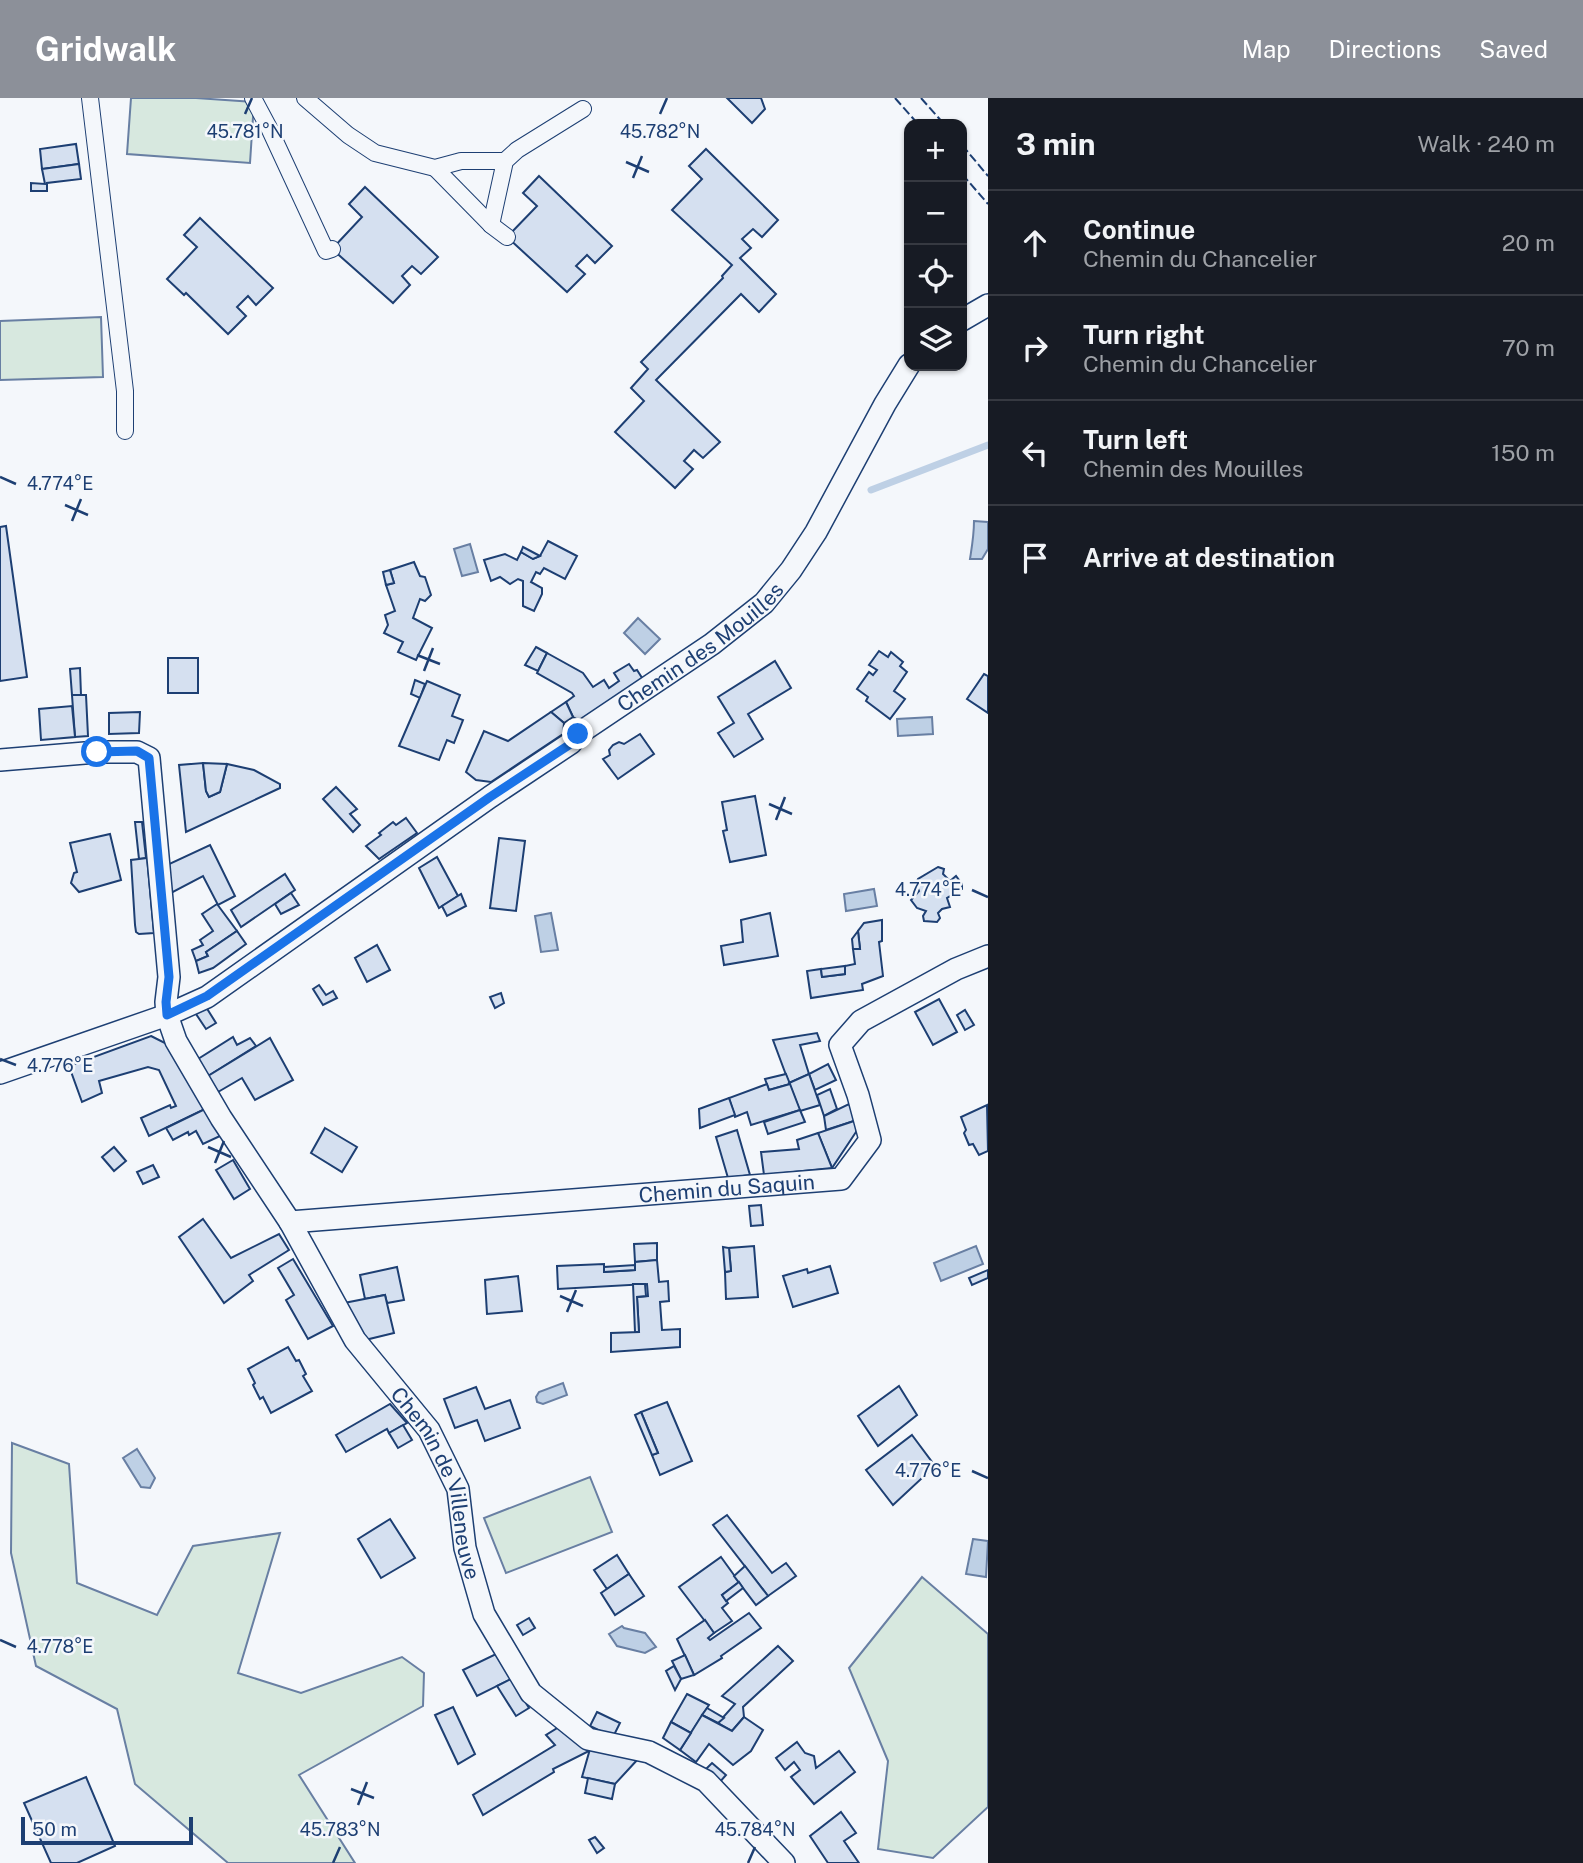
<!DOCTYPE html>
<html lang="en">
<head>
<meta charset="utf-8">
<style>
	body { margin:0; font-family:"Public Sans",sans-serif; background:#242831; color:#f1f3f6 }
	.controls { position:absolute; right:21px; top:21px; display:grid; overflow:hidden; border-radius:14px; box-shadow:0 2px 5px #0004 }
	.controls button { width:63px; height:63px; display:grid; place-items:center; padding:0; border:0; border-bottom:2px solid #363941; background:#171b24; color:#f1f3f6; font:35px sans-serif }
	.scale { position:absolute; left:21px; bottom:18px; width:172px; box-sizing:border-box; padding-left:7px; border:4px solid #1d3f73; border-top:0; font-size:19px; line-height:24px; white-space:nowrap; color:#1d3f73; -webkit-text-stroke:5px #f4f7fb; paint-order:stroke }
	.stop { position:absolute; width:21px; height:21px; margin:-16px; border:5px solid #1a73e8; border-radius:50%; background:#fff }
	.stop.end { background:#1a73e8; border-color:#fff; box-shadow:0 2px 7px #0008 }
	.list { margin:0; padding:0; list-style:none }
	h2 { display:flex; justify-content:space-between; align-items:center; height:91px; margin:0; padding:0 28px; font-size:30px }
	h2 small { font-size:23px; font-weight:400; color:#9ea1a6 }
	.list li { display:grid; grid-template-columns:46px 1fr auto; gap:21px; align-items:center; box-sizing:border-box; height:105px; padding:0 28px; border-top:2px solid #363941 }
	.list b { display:block; font-size:26px; white-space:nowrap }
	.list p { margin:0; font-size:23px; white-space:nowrap; color:#9ea1a6 }
	.list em { font-size:23px; font-style:normal; color:#9ea1a6 }
	.icon { flex:none; width:38px; height:38px; fill:none; stroke:currentColor; stroke-width:2; stroke-linecap:round; stroke-linejoin:round }
	.map { position:relative; flex:none; width:988px; height:1765px; overflow:hidden }
	header { display:flex; align-items:center; gap:42px; box-sizing:border-box; height:98px; padding:0 35px; background:#8c9099; color:#fff }
	header strong { font-size:33px }
	nav { display:flex; gap:38px; margin-inline-start:auto; font-size:24px }
	main { display:flex }
	aside { flex:1; background:#171b24 }
	.map>svg:first-child { display:block }
	.green { fill:#d7e8df; stroke:#687fa3; stroke-width:2 }
	.water { fill:#bed0e5; stroke:#687fa3; stroke-width:2 }
	.lines { fill:none; stroke-linecap:round; stroke-linejoin:round }
	.stream { stroke:#bed0e5; stroke-width:7 }
	.building { fill:#d5e0f0; stroke:#1d3f73; stroke-width:2 }
	.pedestrian-casing { stroke:#1d3f73; stroke-width:18 }
	.minor-casing { stroke:#1d3f73; stroke-width:24 }
	.pedestrian { stroke:#f4f7fb; stroke-width:16 }
	.minor { stroke:#f4f7fb; stroke-width:21 }
	.fence { stroke:#1d3f73; stroke-width:2; stroke-dasharray:9 3.5; stroke-linecap:butt }
	.route { stroke:#1a73e8; stroke-width:9 }
	.ticks { fill:none; stroke:#1d3f73; stroke-width:2.5 }
	.labels { text-anchor:middle; dominant-baseline:central; stroke-width:5; stroke-linejoin:round; paint-order:stroke }
	.street-label { font-size:21px; fill:#1d3f73; stroke:#f4f7fb }
	.ticks-label { font-size:18px; text-anchor:middle; fill:#1d3f73; stroke:#f4f7fb; stroke-width:5; stroke-linejoin:round; paint-order:stroke }
</style>
</head>
<body>
<header>
<strong>Gridwalk</strong>
<nav><a>Map</a><a>Directions</a><a>Saved</a></nav>
</header>
<main>
<div class="map">
<svg width="988" height="1765" viewBox="0 0 988 1765">
	<rect width="100%" height="100%" fill="#f4f7fb"/>
	<g class="green">
		<path d="M131 0H196L254 4 250 65 127 56Z"/>
		<path d="M101 219 103 279 0 282V223Z"/>
		<path d="M12 1345 69 1366 77 1485 157 1517 193 1448 280 1435 238 1575 301 1595 402 1559 424 1575 423 1608 299 1677 355 1765H228L135 1686 117 1611 36 1568 11 1455Z"/>
		<path d="M590 1379 612 1434 506 1475 484 1420Z"/>
		<path d="M922 1479 988 1536V1709L933 1760 878 1751 888 1663 849 1570Z"/>
	</g>
	<g class="water">
		<path d="M974 423 988 424V451L982 461H970C972 448 974 437 974 423Z"/>
		<path d="M470 446 478 474 462 478 454 451Z"/>
		<path d="M638 520 660 541 645 556 624 535Z"/>
		<path d="M932 619 933 636 898 638 897 621Z"/>
		<path d="M874 791 877 808 846 813 844 796Z"/>
		<path d="M551 815 558 852 541 854 535 818Z"/>
		<path d="M976 1148 983 1166 941 1183 934 1165Z"/>
		<path d="M563 1285 567 1297 543 1306 537 1304 536 1299 539 1294Z"/>
		<path d="M137 1351 155 1380 150 1390 141 1389 123 1360Z"/>
		<path d="M973 1441 988 1443 986 1479 966 1476Z"/>
		<path d="M622 1528 624 1530 645 1535 656 1549 645 1555 617 1548 609 1536Z"/>
	</g>
	<g class="lines">
		<path class="stream" d="M871 392 988 347"/>
	</g>
	<g class="building">
		<path d="M727 0H761L765 11 752 25Z"/>
		<path d="M76 46 79 66 42 71 40 51Z"/>
		<path d="M706 51 778 122 762 139 753 131 742 141 751 150 740 160 776 196 759 214 741 196 656 282 720 344 703 360 694 352 684 363 693 371 675 390 615 334 644 303 631 290 648 271 641 264 723 180 722 178 732 167 672 112 702 81 689 68Z"/>
		<path d="M79 66 81 81 47 85V93H31V85L45 86 42 71Z"/>
		<path d="M539 78 612 148 595 165 587 157 576 168 585 176 567 194 507 139 537 108 523 95Z"/>
		<path d="M365 89 438 159 421 176 412 168 402 178 410 187 393 205 332 151 362 119 349 106Z"/>
		<path d="M200 120 273 190 256 207 248 198 237 209 246 218 228 236 186 195 184 197 167 181 197 149 184 137Z"/>
		<path d="M6 428 27 579 0 583V429Z"/>
		<path d="M548 443 577 458 565 481 544 470 540 476 536 474 531 484 542 490V496L534 513 523 508V483L518 481 510 486 500 479 491 483 484 462 505 456 517 462 521 454 533 461 540 458Z"/>
		<path d="M523 449 540 458 533 461 521 454Z"/>
		<path d="M414 464 420 478 425 479 431 497 425 503 420 501 413 520 432 530 416 562 398 554 403 544 384 535 388 527 385 517 395 513 386 487 394 485 390 472Z"/>
		<path d="M390 472 394 485 386 487 383 474Z"/>
		<path d="M536 549 547 555 538 573 525 567Z"/>
		<path d="M879 553 888 559 891 554 903 564 900 568 907 574 894 593 905 601 890 621 866 603 868 599 857 591 869 574 873 577 877 572 869 567Z"/>
		<path d="M547 555 583 575 593 589 604 582 609 590 619 583 614 575 629 566 634 573 637 572 644 583 582 624 573 619 566 604 574 598 572 595 537 575Z"/>
		<rect x="168" y="560" width="30" height="35"/>
		<path d="M775 563 791 590 748 616 763 641 734 659 718 635 734 625 718 599Z"/>
		<path d="M80 570 81 597H72L70 571Z"/>
		<path d="M984 576 988 578V615L967 601Z"/>
		<path d="M415 582 425 586 420 600 411 596Z"/>
		<path d="M427 583 460 597 452 618 463 622 454 645 447 642 439 662 399 648Z"/>
		<path d="M72 597H86L88 638 75 639Z"/>
		<path d="M566 604 573 619 564 625 551 614Z"/>
		<path d="M72 608 75 639 41 642 39 611Z"/>
		<path d="M140 614 139 635 109 636V615Z"/>
		<path d="M551 614 564 625 563 636 491 684 476 682 466 674 484 633 508 643Z"/>
		<path d="M640 636 654 656 618 681 603 661 610 657 609 652 613 647 619 644 624 646Z"/>
		<path d="M203 665 206 693 209 699 220 694 227 666 254 672 280 686V690L186 734 179 667Z"/>
		<path d="M203 665 227 666 220 694 209 699 206 693Z"/>
		<path d="M336 689 357 711 350 716 360 727 353 734 323 701Z"/>
		<path d="M755 698 766 757 730 764 723 733 727 732 722 704Z"/>
		<path d="M406 720 417 735 379 761 366 748 381 737 379 735 393 724 396 727Z"/>
		<path d="M135 724H142L146 760 139 761Z"/>
		<path d="M110 736 121 782 79 794 71 785 74 775 77 774 70 745Z"/>
		<path d="M499 740 525 743 516 813 490 810Z"/>
		<path d="M210 747 235 798 218 807 203 778 171 795 167 767Z"/>
		<path d="M437 759 458 798 439 810 419 770Z"/>
		<path d="M147 760 154 835 139 836 136 834 135 827 131 762Z"/>
		<path d="M938 769 944 771 943 776 950 783 956 778 962 786V791L947 800 950 809 942 811 938 815 940 820 937 824 924 823 923 818 926 813 917 810 911 802 919 793 916 786 918 781Z"/>
		<path d="M285 776 295 792 241 829 231 812Z"/>
		<path d="M291 795 299 807 281 816 275 806Z"/>
		<path d="M461 796 466 808 447 818 442 808Z"/>
		<path d="M217 806 237 833 206 854 208 858 196 863 192 852 203 847 200 842 213 833 202 816Z"/>
		<path d="M770 815 778 858 724 867 721 848 743 844 741 822Z"/>
		<path d="M882 822V843L879 844 883 878 862 886 863 892 811 900 807 873 821 871 822 879 845 876V868L855 866 853 851H860L858 833 864 825Z"/>
		<path d="M237 833 246 846 213 870 199 875 196 863 208 858 206 854Z"/>
		<path d="M858 833 860 851H853L852 841Z"/>
		<path d="M377 847 390 872 367 884 355 860Z"/>
		<path d="M845 868V876L822 879 821 871Z"/>
		<path d="M319 887 326 897 333 893 337 900 323 907 313 891Z"/>
		<path d="M501 895 504 905 495 910 490 899Z"/>
		<path d="M939 901 957 934 933 947 915 914Z"/>
		<path d="M206 909 216 925 206 931 196 916Z"/>
		<path d="M965 912 974 927 965 932 957 917Z"/>
		<path d="M817 935 820 943 800 947 809 976 789 985 773 942Z"/>
		<path d="M151 938 167 946 205 1011 149 1038 141 1020 170 1007 171 1010 176 1008 159 972 148 969 99 983 102 995 82 1004 69 968Z"/>
		<path d="M233 939 237 947 250 940 256 948 208 978 198 961Z"/>
		<path d="M270 940 293 982 255 1002 242 980 218 994 208 978Z"/>
		<path d="M828 966 836 982 815 992 809 976Z"/>
		<path d="M786 976 790 986 769 992 765 981Z"/>
		<path d="M809 976 820 1007 800 1013 789 985Z"/>
		<path d="M767 986 769 992 790 986 800 1012 751 1027 747 1014 735 1019 729 1000Z"/>
		<path d="M830 991 837 1011 824 1018 817 997Z"/>
		<path d="M729 1000 735 1017 700 1030 699 1011Z"/>
		<path d="M849 1006 857 1022 826 1032 824 1018Z"/>
		<path d="M987 1007 988 1053 979 1057 973 1046 969 1047 964 1035 966 1032 961 1019Z"/>
		<path d="M205 1011 220 1038 203 1046 196 1033 189 1037 188 1034 173 1042 166 1030Z"/>
		<path d="M800 1012 805 1024 768 1036 764 1024Z"/>
		<path d="M857 1022 856 1034 832 1070 818 1035Z"/>
		<path d="M325 1030 357 1049 342 1074 311 1055Z"/>
		<path d="M737 1032 750 1077 728 1080 716 1039Z"/>
		<path d="M818 1035 832 1070 764 1077 761 1054 799 1051 797 1042Z"/>
		<path d="M114 1049 126 1063 114 1073 102 1059Z"/>
		<path d="M233 1062 250 1091 234 1101 216 1072Z"/>
		<path d="M153 1067 159 1079 143 1086 137 1074Z"/>
		<path d="M761 1107 763 1127 751 1128 749 1108Z"/>
		<path d="M203 1121 231 1160 279 1136 289 1152 249 1177 253 1183 224 1205 179 1139Z"/>
		<path d="M657 1145V1162L635 1164 634 1146Z"/>
		<path d="M754 1148 758 1199 726 1201 725 1174 731 1173 729 1150Z"/>
		<path d="M723 1149 729 1150 731 1173 725 1174Z"/>
		<path d="M293 1161 333 1228 308 1241 286 1202 294 1197 278 1170Z"/>
		<path d="M657 1162 659 1184 668 1183 669 1203 660 1204 662 1232 680 1231V1249L611 1254V1235L639 1234 637 1199 648 1198 647 1186 558 1191 557 1168 604 1166V1174L635 1172V1164Z"/>
		<path d="M635 1167V1172L604 1174V1169Z"/>
		<path d="M830 1168 838 1195 793 1209 783 1178 807 1171 808 1175Z"/>
		<path d="M397 1169 404 1202 387 1205 385 1197 365 1201 360 1177Z"/>
		<path d="M988 1172V1180L972 1187 969 1180Z"/>
		<path d="M518 1178 522 1213 487 1216 485 1182Z"/>
		<path d="M633 1186H645L646 1198 637 1199 639 1234H635Z"/>
		<path d="M385 1197 394 1235 365 1242 344 1205Z"/>
		<path d="M288 1249 296 1263 299 1262 306 1276 303 1278 312 1293 271 1315 263 1299 260 1301 253 1287 255 1285 248 1271Z"/>
		<path d="M899 1288 917 1317 878 1348 858 1318Z"/>
		<path d="M476 1289 485 1311 510 1302 520 1330 485 1343 477 1322 455 1330 444 1301Z"/>
		<path d="M667 1304 692 1363 660 1377 652 1357 658 1355 641 1314Z"/>
		<path d="M390 1306 407 1325 389 1335 387 1331 346 1354 336 1337Z"/>
		<path d="M641 1314 658 1355 652 1357 635 1317Z"/>
		<path d="M403 1327 412 1342 398 1350 389 1335Z"/>
		<path d="M912 1337 935 1368 893 1407 866 1372Z"/>
		<path d="M727 1417 772 1475 786 1465 796 1478 768 1498 713 1427Z"/>
		<path d="M390 1421 415 1460 381 1480 358 1441Z"/>
		<path d="M617 1457 629 1476 607 1491 594 1472Z"/>
		<path d="M721 1459 739 1484 722 1497 728 1505 722 1510 732 1523 714 1535 679 1489Z"/>
		<path d="M745 1468 768 1498 756 1507 734 1478Z"/>
		<path d="M629 1476 644 1498 615 1517 601 1495Z"/>
		<path d="M739 1484 743 1490 726 1503 722 1497Z"/>
		<path d="M749 1515 761 1530 721 1558 722 1560 694 1577 677 1541 705 1522 714 1535 708 1540 710 1542Z"/>
		<path d="M529 1520 535 1530 523 1537 517 1527Z"/>
		<path d="M778 1548 793 1563 743 1609 744 1619 732 1633 718 1625 735 1606 722 1598Z"/>
		<path d="M496 1556 511 1581 477 1598 463 1572Z"/>
		<path d="M685 1557 694 1577 681 1581 672 1563Z"/>
		<path d="M674 1568 681 1581 675 1592 666 1573Z"/>
		<path d="M511 1581 529 1610 516 1618 497 1588Z"/>
		<path d="M687 1596 709 1607 691 1635 671 1624Z"/>
		<path d="M453 1609 475 1656 458 1666 435 1617Z"/>
		<path d="M707 1610 724 1620 718 1625 702 1617Z"/>
		<path d="M597 1614 620 1625 613 1639 590 1628Z"/>
		<path d="M702 1617 732 1633 744 1619 763 1632 751 1653 733 1667 709 1646 696 1664 680 1652Z"/>
		<path d="M671 1624 691 1635 680 1652 663 1640Z"/>
		<path d="M559 1629 590 1651 589 1653 553 1671 554 1674 483 1717 473 1697 555 1647 546 1637Z"/>
		<path d="M797 1644 805 1655 814 1658 816 1670 839 1653 855 1674 814 1706 791 1679 800 1672 794 1664 785 1672 776 1660Z"/>
		<path d="M590 1651 638 1661 615 1686 582 1679Z"/>
		<path d="M712 1665 726 1677 719 1685 705 1672Z"/>
		<path d="M86 1679 115 1748 77 1765H51L24 1705Z"/>
		<path d="M588 1680 615 1686 612 1701 585 1695Z"/>
		<path d="M841 1714 856 1735 844 1743 859 1765H828L810 1738Z"/>
		<path d="M595 1739 604 1750 597 1755 589 1742Z"/>
	</g>
	<g class="lines">
		<g class="pedestrian-casing">
			<g id="pedestrian">
				<path d="M90 0 125 293V333"/>
				<path d="M253 0 269 30 326 153 332 151"/>
				<path d="M305 0 348 37 375 55 435 70 461 63H505"/>
				<path d="M435 70 491 127"/>
				<path d="M507 139 491 127 505 63 517 52 583 11"/>
			</g>
		</g>
		<g class="minor-casing">
			<g id="minor">
				<path d="M962 222 988 207"/>
				<path id="s1" d="M0 662 97 654H137L149 660 169 879 166 904 167 917 176 943 221 1020 290 1124 355 1242 429 1332 458 1391 465 1450 484 1516 531 1595 588 1641 649 1654 706 1683 784 1765"/>
				<path id="s2" d="M0 975 167 917 207 899 490 699 571 645 578 636 712 546 764 505 791 472 816 434 885 306 909 267"/>
				<path id="s3" d="M290 1124 841 1081 870 1042 858 997 840 947 861 923 956 871 988 858"/>
			</g>
		</g>
		<use href="#pedestrian" class="pedestrian"/>
		<use href="#minor" class="minor"/>
		<g class="fence">
			<path d="M895 0 918 26"/>
			<path d="M921 0 944 26"/>
			<path d="M962 47 988 78"/>
			<path d="M962 76 988 106"/>
		</g>
	</g>
	<g class="lines">
		<path class="route" d="M97 654 137 653 149 660 169 879 166 904 167 917 207 898 490 699 572 645 578 636"/>
	</g>
	<path class="ticks" d="M245 16 252 0M660 16 667 0M626 64 649 74M633 80 642 58M0 379 16 386M65 407 88 417M72 423 81 401M417 557 440 566M424 573 433 550M769 706 792 716M776 722 785 699M972 792 988 799M0 961 16 967M208 1049 231 1059M215 1065 224 1043M560 1198 583 1208M567 1214 576 1192M972 1373 988 1380M0 1542 16 1549M351 1691 374 1700M358 1707 367 1684M333 1765 340 1749M748 1765 755 1749"/>
	<g class="labels">
		<g class="street-label">
			<text stroke="none"><textPath href="#s2" startOffset="826">Chemin des Mouilles</textPath></text>
			<text stroke="none"><textPath href="#s3" startOffset="438">Chemin du Saquin</textPath></text>
			<text stroke="none"><textPath href="#s1" startOffset="954">Chemin de Villeneuve</textPath></text>
		</g>
	</g>
	<g class="ticks-label">
		<text x="245" y="40">45.781°N</text>
		<text x="660" y="40">45.782°N</text>
		<text x="60" y="392">4.774°E</text>
		<text x="928" y="798">4.774°E</text>
		<text x="60" y="974">4.776°E</text>
		<text x="928" y="1379">4.776°E</text>
		<text x="60" y="1555">4.778°E</text>
		<text x="340" y="1738">45.783°N</text>
		<text x="755" y="1738">45.784°N</text>
	</g>
</svg>
<div class="controls">
<button>+</button>
<button>−</button>
<button><svg class="icon" aria-label="locate" viewBox="0 0 24 24"><circle cx="12" cy="12" r="6"/><path d="M12 2v4M12 18v4M2 12h4M18 12h4"/></svg></button>
<button><svg class="icon" aria-label="layers" viewBox="0 0 24 24"><path d="M12 4l9 5-9 5-9-5zM3 14l9 5 9-5"/></svg></button>
</div>
<div class="scale">50 m</div>
<div class="stop" style="left:97px;top:654px"></div>
<div class="stop end" style="left:578px;top:636px"></div>
</div>
<aside>
<h2>3 min<small>Walk · 240 m</small></h2>
<ul class="list">
<li><svg class="icon" aria-label="ahead" viewBox="0 0 24 24"><path d="M12 20V5M6 11l6-6 6 6"/></svg><div><b>Continue</b><p>Chemin du Chancelier</p></div><em>20 m</em></li>
<li><svg class="icon" aria-label="right" viewBox="0 0 24 24"><path d="M7 20v-9h11M14 6l5 5-5 5"/></svg><div><b>Turn right</b><p>Chemin du Chancelier</p></div><em>70 m</em></li>
<li><svg class="icon" aria-label="left" viewBox="0 0 24 24"><path d="M17 20v-9H6M10 6l-5 5 5 5"/></svg><div><b>Turn left</b><p>Chemin des Mouilles</p></div><em>150 m</em></li>
<li><svg class="icon" aria-label="arrive" viewBox="0 0 24 24"><path d="M6 21V4h12l-3 4 3 4H6"/></svg><div><b>Arrive at destination</b></div></li>
</ul>
</aside>
</main>
</body>
</html>
